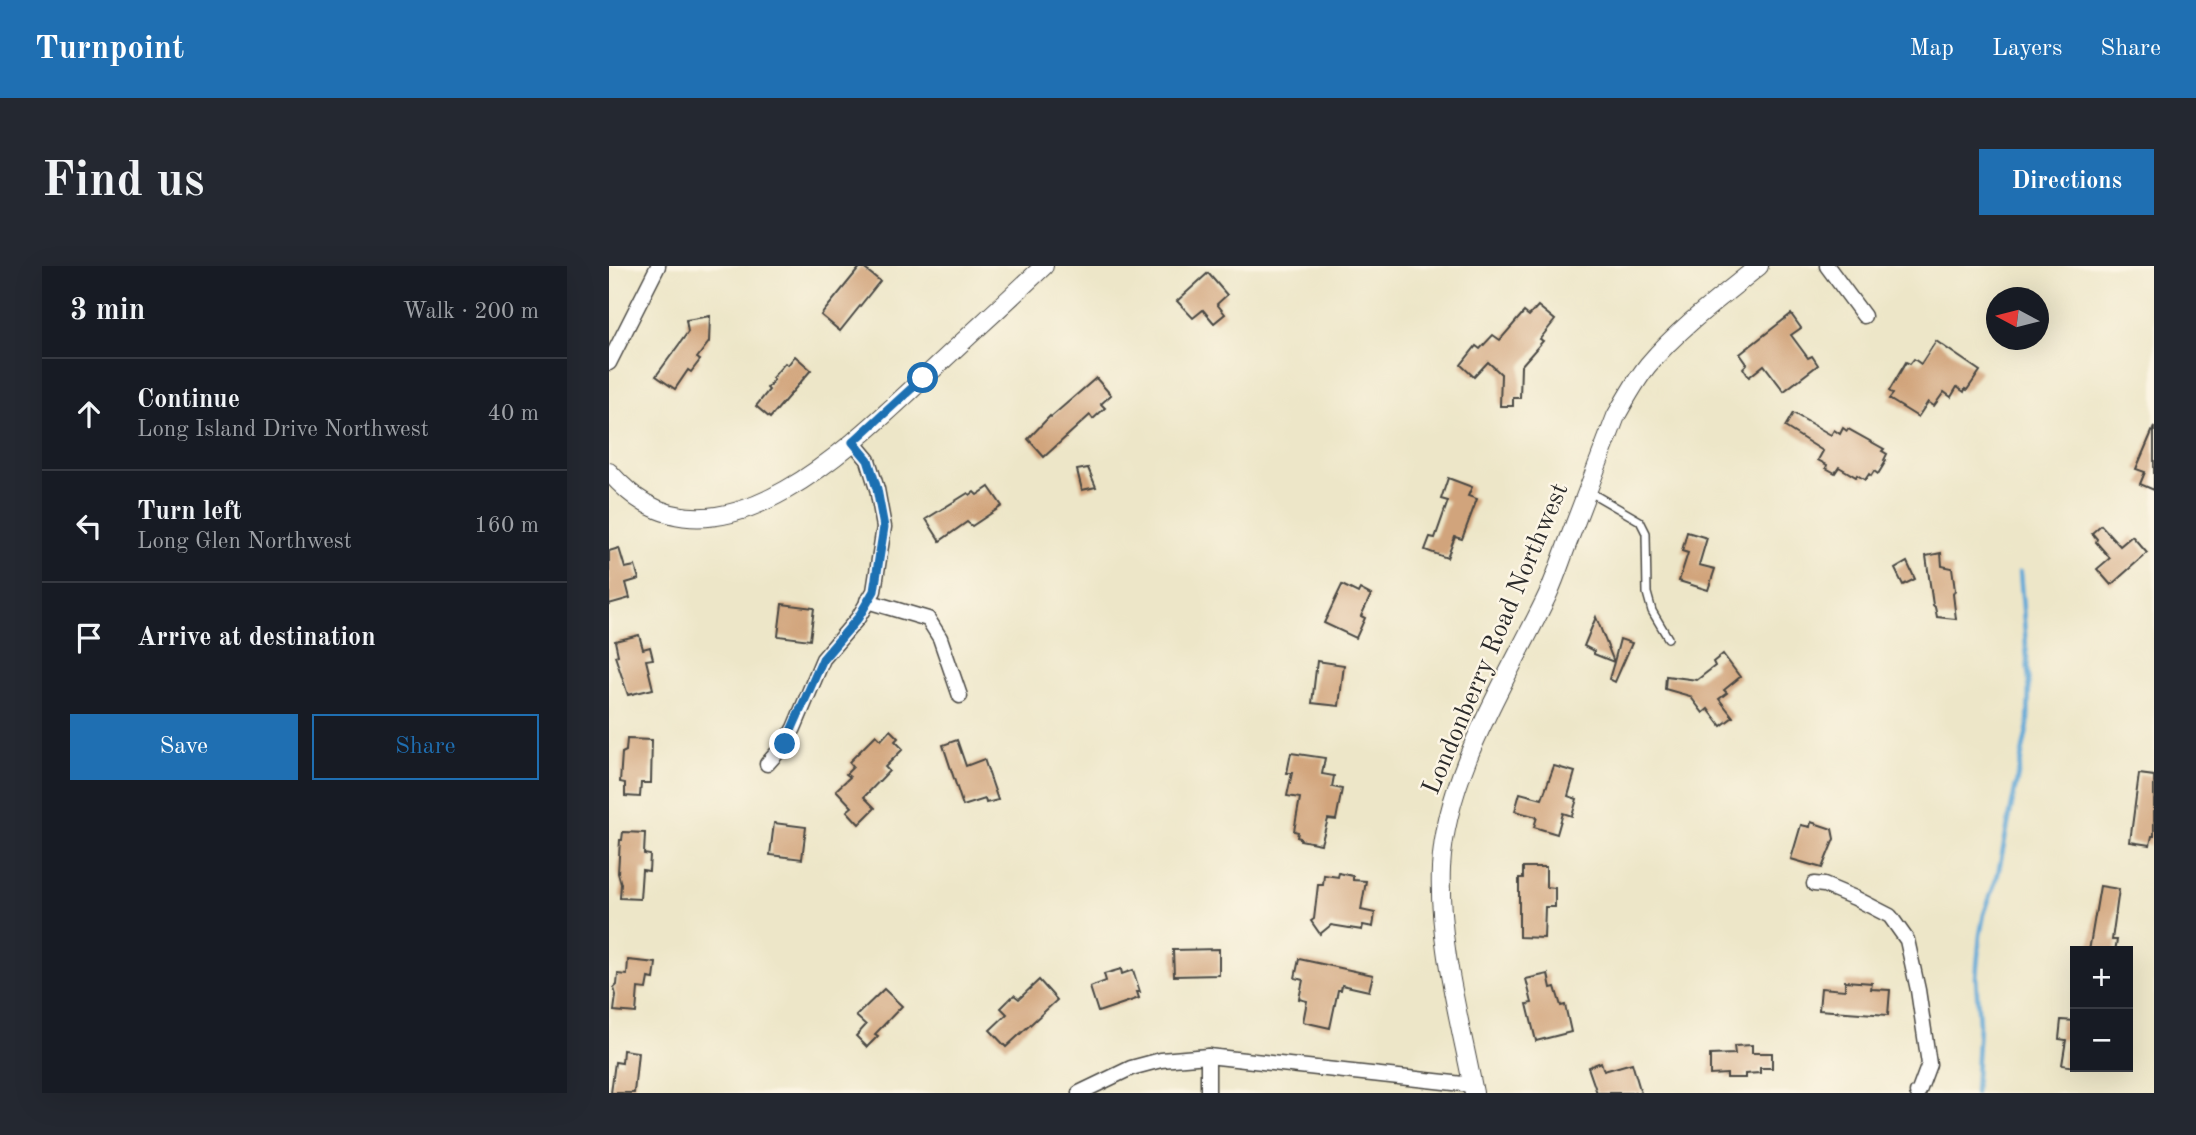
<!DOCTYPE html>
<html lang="en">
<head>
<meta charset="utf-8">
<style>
	body { margin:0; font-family:"Old Standard TT",serif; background:#242831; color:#f1f3f6 }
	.controls { position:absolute; right:21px; bottom:21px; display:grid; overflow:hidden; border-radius:0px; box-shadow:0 7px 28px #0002 }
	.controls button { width:63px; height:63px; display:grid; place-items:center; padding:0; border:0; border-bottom:2px solid #363941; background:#171b24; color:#f1f3f6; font:35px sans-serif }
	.compass { position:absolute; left:1377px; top:21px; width:63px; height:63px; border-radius:50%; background:#171b24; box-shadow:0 7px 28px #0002; rotate:277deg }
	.stop { position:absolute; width:21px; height:21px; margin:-16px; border:5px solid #1f6fb2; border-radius:50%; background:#fff }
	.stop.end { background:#1f6fb2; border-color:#fff; box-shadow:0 2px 7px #0008 }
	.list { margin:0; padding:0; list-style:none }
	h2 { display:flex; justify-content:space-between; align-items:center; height:91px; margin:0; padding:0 28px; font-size:30px }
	h2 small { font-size:23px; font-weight:400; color:#9ea1a6 }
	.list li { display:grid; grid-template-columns:46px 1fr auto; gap:21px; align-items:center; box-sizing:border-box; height:112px; padding:0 28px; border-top:2px solid #363941 }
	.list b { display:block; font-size:26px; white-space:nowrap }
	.list p { margin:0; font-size:23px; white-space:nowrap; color:#9ea1a6 }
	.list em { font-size:23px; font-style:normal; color:#9ea1a6 }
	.actions { display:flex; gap:14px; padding:21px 28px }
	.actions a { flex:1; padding:16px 0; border:2px solid #1f6fb2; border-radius:0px; text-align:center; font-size:24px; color:#1f6fb2 }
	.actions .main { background:#1f6fb2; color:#fff }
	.icon { flex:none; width:38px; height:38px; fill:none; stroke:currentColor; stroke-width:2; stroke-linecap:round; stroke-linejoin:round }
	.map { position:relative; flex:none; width:1545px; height:827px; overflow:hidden; border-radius:0px }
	header { display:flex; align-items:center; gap:42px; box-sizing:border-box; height:98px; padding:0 35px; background:#1f6fb2; color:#fff }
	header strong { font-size:33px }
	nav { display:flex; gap:38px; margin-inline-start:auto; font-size:24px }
	.intro { display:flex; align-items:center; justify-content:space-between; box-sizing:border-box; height:168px; padding:0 42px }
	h1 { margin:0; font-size:49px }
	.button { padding:18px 32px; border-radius:0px; background:#1f6fb2; color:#fff; font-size:24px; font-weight:700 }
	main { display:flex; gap:42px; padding:0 42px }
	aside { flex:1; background:#171b24; border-radius:0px; box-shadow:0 7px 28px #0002 }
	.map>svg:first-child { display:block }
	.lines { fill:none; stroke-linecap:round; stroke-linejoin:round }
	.stream { stroke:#60a8d7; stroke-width:4.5 }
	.building { fill:#d1a47b }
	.service-casing { stroke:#484743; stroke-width:10 }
	.minor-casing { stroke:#484743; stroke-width:17 }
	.tertiary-casing { stroke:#484743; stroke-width:20 }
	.service { stroke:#fff; stroke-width:7 }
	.minor { stroke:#fff; stroke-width:14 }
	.tertiary { stroke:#fff; stroke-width:18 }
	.route { stroke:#1f6fb2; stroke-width:9 }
	.labels { text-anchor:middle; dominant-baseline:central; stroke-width:5; stroke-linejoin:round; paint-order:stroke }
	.street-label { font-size:26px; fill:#2b2b2b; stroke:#fcf5e5 }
</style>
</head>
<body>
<header>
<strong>Turnpoint</strong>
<nav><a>Map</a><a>Layers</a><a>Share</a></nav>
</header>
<div class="intro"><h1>Find us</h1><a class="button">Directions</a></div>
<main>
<aside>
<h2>3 min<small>Walk · 200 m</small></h2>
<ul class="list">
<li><svg class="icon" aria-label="ahead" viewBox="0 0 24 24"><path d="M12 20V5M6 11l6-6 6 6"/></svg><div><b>Continue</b><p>Long Island Drive Northwest</p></div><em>40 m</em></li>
<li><svg class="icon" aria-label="left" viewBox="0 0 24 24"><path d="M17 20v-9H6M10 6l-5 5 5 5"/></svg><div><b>Turn left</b><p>Long Glen Northwest</p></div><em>160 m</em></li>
<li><svg class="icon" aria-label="arrive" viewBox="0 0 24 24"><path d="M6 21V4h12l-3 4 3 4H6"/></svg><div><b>Arrive at destination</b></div></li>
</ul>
<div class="actions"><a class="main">Save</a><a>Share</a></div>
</aside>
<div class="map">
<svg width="1545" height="827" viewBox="0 0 1545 827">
	<rect width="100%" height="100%" fill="#fcf5e5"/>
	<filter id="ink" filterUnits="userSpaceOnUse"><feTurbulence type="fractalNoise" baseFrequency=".0143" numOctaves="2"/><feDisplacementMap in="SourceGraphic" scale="14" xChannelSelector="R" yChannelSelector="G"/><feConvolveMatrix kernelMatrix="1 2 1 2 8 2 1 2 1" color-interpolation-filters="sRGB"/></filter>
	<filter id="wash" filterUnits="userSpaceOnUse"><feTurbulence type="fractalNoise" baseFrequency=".00686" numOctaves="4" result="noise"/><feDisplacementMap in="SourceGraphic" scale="28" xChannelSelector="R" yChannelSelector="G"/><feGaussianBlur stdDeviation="1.57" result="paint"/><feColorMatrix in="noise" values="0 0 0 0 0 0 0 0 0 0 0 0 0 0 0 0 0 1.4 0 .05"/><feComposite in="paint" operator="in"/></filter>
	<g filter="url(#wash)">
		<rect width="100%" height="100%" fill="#ede6c8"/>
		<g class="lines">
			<path class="stream" d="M1366 827 1370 758 1367 711 1371 669 1375 648 1389 608 1419 459 1420 416 1411 306"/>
		</g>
		<g id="blocks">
			<g class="building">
				<path d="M252 0 271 15 231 65 212 49Z"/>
				<path d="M599 7 618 29 608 38 616 48 605 57 594 44 584 52 568 35Z"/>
				<path d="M929 40 946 54 931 73 934 75 912 100 911 132H904V140H891L892 108 879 96 865 111 852 99 867 80 871 83 884 69 891 74 915 46 920 50Z"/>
				<path d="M1182 48 1192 62 1182 69 1199 92 1203 90 1209 99 1175 125 1155 99 1140 111 1134 102 1138 98 1131 88Z"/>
				<path d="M101 50 100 76 88 92 91 94 82 106 79 104 66 123 47 110 79 66 77 54Z"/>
				<path d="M1327 75 1371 105 1358 124 1356 123 1355 126 1348 121 1342 131 1335 126 1325 140 1319 136 1309 151 1280 133 1284 128 1280 125 1297 96 1301 98 1305 93 1312 98Z"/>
				<path d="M186 90 202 104 161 152 147 140 160 124 158 122 165 114 163 112 176 97 179 99Z"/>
				<path d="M487 112 502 129 492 138 496 142 484 153 481 149 435 191 419 173 441 150 442 151Z"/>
				<path d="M1184 147 1222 169 1225 164 1231 168 1234 162 1238 165 1239 163 1275 183 1273 185 1278 188 1275 194 1277 195 1269 208 1265 205 1262 210 1260 208 1256 214 1248 209 1247 211 1230 201 1226 207 1217 202 1218 199 1209 194 1214 185 1176 161Z"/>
				<path d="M1545 161V224L1531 218 1536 206 1527 203Z"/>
				<path d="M479 202 487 221 473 224 468 204Z"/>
				<path d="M839 212 863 221 859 230 868 233 853 273 846 271 838 292 816 284 821 271 826 272 839 235 832 233Z"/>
				<path d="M380 221 393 240 363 260 358 256 331 275 317 253 359 227 361 229 365 226 368 229Z"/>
				<path d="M1492 259 1511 280 1523 270 1538 287 1502 319 1488 303 1501 292 1487 276 1488 273 1483 267Z"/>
				<path d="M1078 266 1098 272 1090 299 1106 303 1099 324 1070 315 1079 287 1073 285Z"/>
				<path d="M10 282 16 302 26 300 30 313 17 317 21 332 0 338V285Z"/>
				<path d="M1332 287 1333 300 1343 302 1346 324 1344 328 1347 353 1328 351 1326 341 1324 339 1317 290Z"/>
				<path d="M1298 296 1306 313 1294 319 1286 303Z"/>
				<path d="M733 319 749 327 751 323 762 329 752 350 756 352 747 372 715 357Z"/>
				<path d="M173 338 205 342 201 374 169 370Z"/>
				<path d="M987 351 1005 396 1011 373 1023 377 1006 416 1000 413 1005 396 985 388V385L975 380Z"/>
				<path d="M30 369 34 383 41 381 44 393 37 394 44 423 19 429 6 390 9 389 6 375Z"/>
				<path d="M1114 388 1131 411 1115 424 1118 427 1110 433 1124 451 1112 460 1099 443 1094 447 1081 430 1056 423 1057 410 1088 414 1106 400 1104 396Z"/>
				<path d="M708 395 735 399 730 440 703 437Z"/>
				<path d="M281 464 289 472 286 475 294 483 276 501 280 505 255 531 266 542 250 558 238 545 243 541 227 524 241 511 237 508 244 501 240 496 267 469 272 474Z"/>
				<path d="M18 473 43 474 42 517H32L31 531 16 530V517L11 516 13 487 17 485Z"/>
				<path d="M348 474 357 500 375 493 389 534 377 537 376 533 354 540 334 479Z"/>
				<path d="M682 487 716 492 713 508 725 510 723 521 733 523 727 554 719 553 712 578 691 574V572L688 571 689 566 685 565 691 532 678 530 683 507H678Z"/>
				<path d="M945 500 966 506 959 530 968 533 963 550 954 547 948 568 925 561 928 551 906 545 911 527 933 533Z"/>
				<path d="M1530 508 1545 510V570H1543L1541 579 1521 576Z"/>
				<path d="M1202 556 1223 563 1225 573 1213 602 1182 593 1192 559 1201 561Z"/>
				<path d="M165 557 197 561 193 593 161 589Z"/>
				<path d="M14 566 36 567 35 588 41 589 40 605 33 604 31 633 11 632 12 618 9 607 11 574H13Z"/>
				<path d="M914 601H937V621L946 622V641H936L935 672 910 671V612H914Z"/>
				<path d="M730 607 744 610V614L757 615 752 644 766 647 764 661 754 659 753 664 722 659 711 668 702 655 705 653 709 619H714L715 609 729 611Z"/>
				<path d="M1491 620 1510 623 1503 674H1508L1506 685H1480Z"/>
				<path d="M610 683V709L565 710 564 684Z"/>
				<path d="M690 693 764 709 760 725 733 719 732 724H729L721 762 694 756 698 735 690 733 694 714 686 712Z"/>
				<path d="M19 694 47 697 45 713 39 712 37 723 29 722 27 747 5 745 7 729 5 722 8 719 9 708 18 709Z"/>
				<path d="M512 703 513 708 524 704 531 726H528L530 732 489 746 481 721 497 715 495 708Z"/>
				<path d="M939 708 942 722 946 721 952 740 956 739 962 766 927 775 918 738 923 737 917 713Z"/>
				<path d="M430 714 448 734 397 781 381 764 398 748 392 742 405 729 410 733Z"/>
				<path d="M1236 715 1263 717 1262 723 1281 724 1279 749 1210 744 1212 722 1236 724Z"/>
				<path d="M275 723 293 740 266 768 269 770 258 781 247 770 257 759 247 750Z"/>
				<path d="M1452 754 1466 755V801L1453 799 1457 774 1450 773Z"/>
				<path d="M1143 779V787H1163V802H1151V807L1136 808V812H1118V808L1101 809V789L1126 788 1125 780Z"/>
				<path d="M14 784 29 786 25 827H2L6 796 13 797Z"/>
				<path d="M992 796 995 805 1023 797 1032 827H988L979 801Z"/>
			</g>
		</g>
	</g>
	<g filter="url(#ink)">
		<use href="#blocks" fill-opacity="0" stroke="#484743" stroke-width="2"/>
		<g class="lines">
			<g class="service-casing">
				<path id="service" d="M979 225 1031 255 1037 267 1038 327 1043 345 1059 372"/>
			</g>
			<g class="minor-casing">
				<g id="minor">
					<path d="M1218 0 1255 50"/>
					<path d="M0 97 49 0"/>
					<path d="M258 335 319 353 331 372 351 430"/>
					<path d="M158 498 176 478 185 462 214 393 249 352 265 325 275 261 268 223 259 194 244 176"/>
					<path d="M1205 618 1215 619 1246 632 1281 650 1298 674 1309 724 1320 798 1310 825 1308 827"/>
					<path d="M599 790V827"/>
					<path d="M470 827 522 802 552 794 599 790 863 819"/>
				</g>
			</g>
			<g class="tertiary-casing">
				<g id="tertiary">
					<path d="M0 206C11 218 22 229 36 237 131 293 250 172 314 113 354 75 395 38 435 0"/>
					<path d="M865 827C851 754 829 677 832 602 837 505 899 413 939 328 948 308 954 288 962 268 977 229 992 189 1007 150 1017 132 1027 114 1039 99 1071 61 1112 31 1150 0"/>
				</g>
			</g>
			<use href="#service" class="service"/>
			<use href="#minor" class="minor"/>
			<use href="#tertiary" class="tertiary"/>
		</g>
	</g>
	<g class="lines" filter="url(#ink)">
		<path class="route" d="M176 478 214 393 249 352 265 325 275 261 268 223 259 194 244 176 314 112"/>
	</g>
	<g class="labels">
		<g class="street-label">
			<text transform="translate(887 373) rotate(-67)">Londonberry Road Northwest</text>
		</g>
	</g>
</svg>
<div class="controls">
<button>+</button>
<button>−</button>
</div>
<svg class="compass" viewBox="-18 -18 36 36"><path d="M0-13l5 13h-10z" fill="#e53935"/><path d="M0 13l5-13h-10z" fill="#9ea1a6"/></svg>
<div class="stop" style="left:314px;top:112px"></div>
<div class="stop end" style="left:176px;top:478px"></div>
</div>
</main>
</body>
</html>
